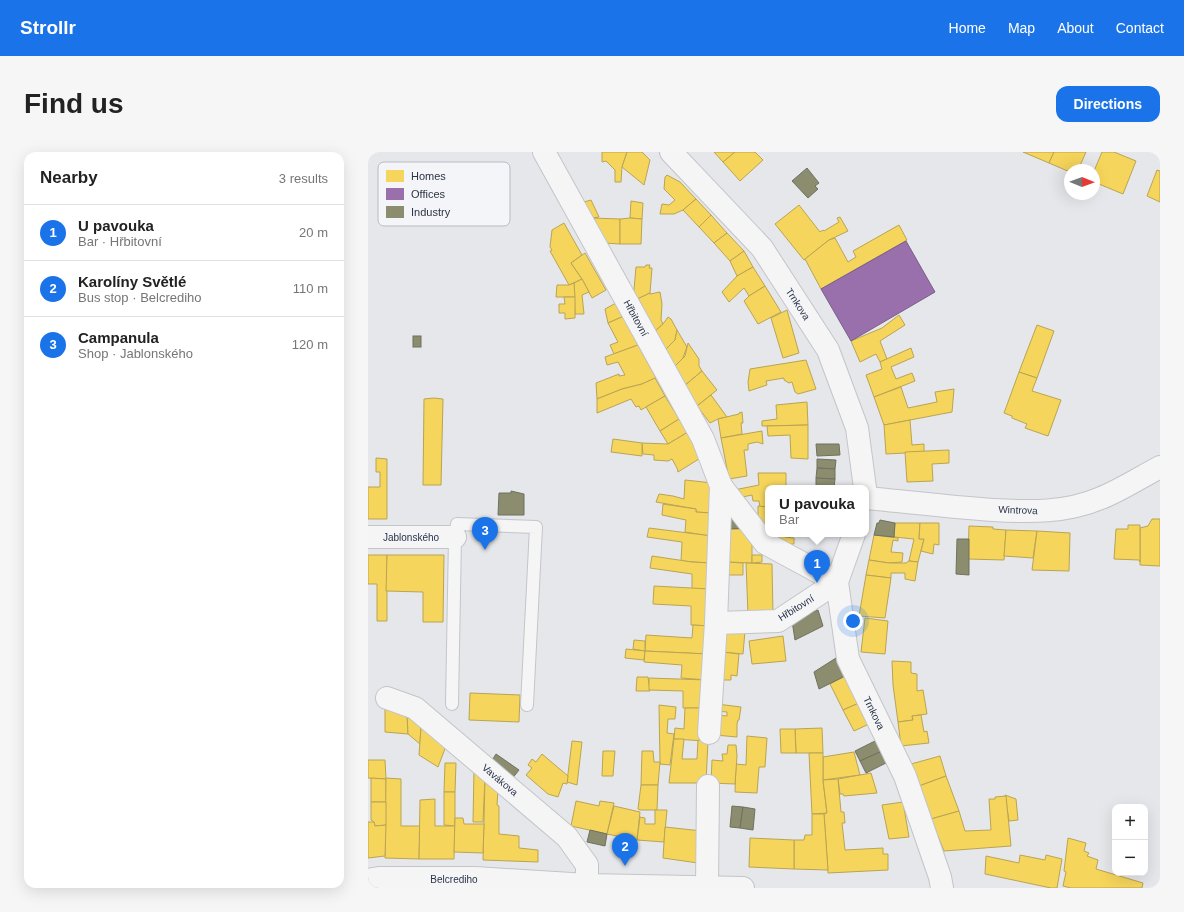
<!DOCTYPE html>
<html lang="en">
<head>
<meta charset="utf-8">
<style>
	body { margin:0; font-family:Arial,sans-serif; background:#f6f6f6; color:#222 }
	.controls { position:absolute; right:12px; bottom:12px; display:grid; overflow:hidden; border-radius:8px; box-shadow:0 4px 16px #0002 }
	.controls button { width:36px; height:36px; display:grid; place-items:center; padding:0; border:0; border-bottom:1px solid #e0e0e0; background:#fff; color:#222; font:20px sans-serif }
	.compass { position:absolute; left:696px; top:12px; width:36px; height:36px; border-radius:50%; background:#fff; box-shadow:0 4px 16px #0002; rotate:91deg }
	.you { position:absolute; left:485px; top:469px; width:14px; height:14px; margin:-10px; border:3px solid #fff; border-radius:50%; background:#1a73e8; box-shadow:0 0 0 6px #1a73e833 }
	.badge { display:grid; place-items:center; width:26px; height:26px; border-radius:50%; background:#1a73e8; color:#fff; font-size:13px; font-weight:700 }
	.pin { position:absolute; translate:-50% -33px; filter:drop-shadow(0 1px 2px #0008) }
	.pin::after { content:''; position:absolute; top:21px; width:14px; height:12px; background:inherit; clip-path:polygon(0 0,100% 0,50% 100%) }
	.popup { position:absolute; left:397px; top:333px; width:104px; height:52px; box-sizing:border-box; display:grid; place-content:center; border-radius:8px; background:#fff; filter:drop-shadow(0 1px 3px #0005); font-size:13px; white-space:nowrap; color:#767676 }
	.popup b { font-size:15px; color:#222 }
	.popup::after { content:''; position:absolute; left:50%; top:100%; margin-left:-8px; border:8px solid transparent; border-top-color:#fff }
	.list { margin:0; padding:0; list-style:none }
	h2 { display:flex; justify-content:space-between; align-items:center; height:52px; margin:0; padding:0 16px; font-size:17px }
	h2 small { font-size:13px; font-weight:400; color:#767676 }
	.list li { display:grid; grid-template-columns:26px 1fr auto; gap:12px; align-items:center; box-sizing:border-box; height:56px; padding:0 16px; border-top:1px solid #e0e0e0 }
	.list b { display:block; font-size:15px; white-space:nowrap }
	.list p { margin:0; font-size:13px; white-space:nowrap; color:#767676 }
	.list em { font-size:13px; font-style:normal; color:#767676 }
	.map { position:relative; flex:none; width:792px; height:736px; overflow:hidden; border-radius:12px }
	header { display:flex; align-items:center; gap:24px; box-sizing:border-box; height:56px; padding:0 20px; background:#1a73e8; color:#fff }
	header strong { font-size:19px }
	nav { display:flex; gap:22px; margin-inline-start:auto; font-size:14px }
	.intro { display:flex; align-items:center; justify-content:space-between; box-sizing:border-box; height:96px; padding:0 24px }
	h1 { margin:0; font-size:28px }
	.button { padding:10px 18px; border-radius:12px; background:#1a73e8; color:#fff; font-size:14px; font-weight:700 }
	main { display:flex; gap:24px; padding:0 24px }
	aside { flex:1; background:#fff; border-radius:12px; box-shadow:0 4px 16px #0002 }
	.map>svg:first-child { display:block }
	.homes { fill:#f6d55c; stroke:#b9a454 }
	.offices { fill:#9970ab; stroke:#785e8c }
	.industry { fill:#8c8c6e; stroke:#6f7161 }
	.lines { fill:none; stroke-linecap:round; stroke-linejoin:round }
	.service-casing { stroke:#c3c5c8; stroke-width:14 }
	.minor-casing { stroke:#c3c5c8; stroke-width:24 }
	.tertiary-casing { stroke:#c3c5c8; stroke-width:24 }
	.service { stroke:#f5f5f6; stroke-width:12 }
	.minor { stroke:#f5f5f6; stroke-width:22 }
	.tertiary { stroke:#f5f5f6; stroke-width:22 }
	.labels { text-anchor:middle; dominant-baseline:central; stroke-width:4; stroke-linejoin:round; paint-order:stroke }
	.street-label { font-size:10px; fill:#2c3343; stroke:#f4f5f8 }
	.key { fill:#f4f5f8; stroke:#b8bbc2; stroke-width:1 }
	.key-label { font-size:11px; fill:#2c3343 }
</style>
</head>
<body>
<header>
<strong>Strollr</strong>
<nav><a>Home</a><a>Map</a><a>About</a><a>Contact</a></nav>
</header>
<div class="intro"><h1>Find us</h1><a class="button">Directions</a></div>
<main>
<aside>
<h2>Nearby<small>3 results</small></h2>
<ul class="list">
<li><span class="badge">1</span><div><b>U pavouka</b><p>Bar · Hřbitovní</p></div><em>20 m</em></li>
<li><span class="badge">2</span><div><b>Karolíny Světlé</b><p>Bus stop · Belcrediho</p></div><em>110 m</em></li>
<li><span class="badge">3</span><div><b>Campanula</b><p>Shop · Jablonského</p></div><em>120 m</em></li>
</ul>
</aside>
<div class="map">
<svg width="792" height="736" viewBox="0 0 792 736">
	<rect width="100%" height="100%" fill="#e5e7ea"/>
	<g class="homes">
		<path d="M234 0H259L254 15 253 30H247V18L238 9 234 10Z"/>
		<path d="M259 0H274L282 8 276 33 254 15Z"/>
		<path d="M346 0H367L355 10Z"/>
		<path d="M367 0H387L395 8 372 29 355 10Z"/>
		<path d="M655 0H686L681 11Z"/>
		<path d="M686 0H718L710 18H702V20L681 11Z"/>
		<path d="M734 0H746L768 9 755 42 726 30V19Z"/>
		<path d="M789 18 792 19V50L779 44Z"/>
		<path d="M299 23 312 30 328 47 315 58 306 62H292L294 52 301 53 307 48 296 37 297 25Z"/>
		<path d="M328 47 343 63 331 75 315 58Z"/>
		<path d="M223 48 231 65 224 66 216 50Z"/>
		<path d="M263 49 275 51 274 67 262 66Z"/>
		<path d="M431 53 452 80 455 78 456 79 471 70 469 66 472 65 480 79 461 88 436 108 407 72Z"/>
		<path d="M343 63 359 81 346 91 331 75Z"/>
		<path d="M224 66 252 67V92L236 91Z"/>
		<path d="M262 66 274 67 273 92H252V67Z"/>
		<path d="M196 71 214 103 203 111 214 127 201 133 182 99 184 98 182 95 184 78Z"/>
		<path d="M531 73 539 88 453 137 437 107 461 88 467 86 480 110 488 105 485 99Z"/>
		<path d="M359 81 376 99 362 109 346 91Z"/>
		<path d="M376 99 385 115 369 124 362 109Z"/>
		<path d="M217 101 238 138 224 146 214 127 203 111Z"/>
		<path d="M278 113H282L281 116H284L282 141 265 149 268 115H277Z"/>
		<path d="M385 115 397 134 381 144 376 136 361 150 354 140 369 124Z"/>
		<path d="M214 127 221 140 214 143 216 162H207L206 131Z"/>
		<path d="M206 131 207 145H188L189 133H201Z"/>
		<path d="M397 134 413 160 390 172 376 149 381 144Z"/>
		<path d="M292 140 294 152 293 168 295 172 285 181 265 149 282 141V142Z"/>
		<path d="M196 145H207V166L197 167V161H191V152H197Z"/>
		<path d="M248 151 256 164 240 171 237 157Z"/>
		<path d="M419 158 431 201 415 206 403 166Z"/>
		<path d="M531 163 537 173 512 189 519 207 512 210 508 202 492 210 483 189 514 176Z"/>
		<path d="M256 164 270 193 246 202 242 193 250 190 240 171Z"/>
		<path d="M300 165 303 167 309 178 307 188 295 200 285 181 295 172Z"/>
		<path d="M669 173 686 179 669 226 651 220Z"/>
		<path d="M309 178 319 195 314 208 304 217 295 200 307 188Z"/>
		<path d="M320 191 331 207V214L334 219 315 235 304 217 317 204Z"/>
		<path d="M270 193 288 226 274 232 254 237 229 247 228 231 251 222V224L257 223 250 210 239 213 237 205Z"/>
		<path d="M543 196 546 205 523 215 528 227 544 221 547 229 506 245 498 223 514 217 512 210Z"/>
		<path d="M438 208 448 237 430 242 427 240 424 230 421 231 416 228V226L398 229 399 233 381 239 380 230 382 217Z"/>
		<path d="M334 219 349 238 329 254 315 235Z"/>
		<path d="M651 220 669 226 664 239 693 248 680 284 657 276 659 272 644 266V264L636 261Z"/>
		<path d="M287 226 297 244 278 255 273 258 271 254 268 255 263 247 229 261V247L254 237 274 232Z"/>
		<path d="M533 235 540 256 569 250 567 240 586 237 584 260 516 273 506 245Z"/>
		<path d="M343 243 359 265 350 267 342 271 329 254Z"/>
		<path d="M297 244 311 267 292 279 278 255Z"/>
		<path d="M66 246 75 247 73 333H55L56 247Z"/>
		<path d="M439 250 440 273 394 274V269L409 267 408 253Z"/>
		<path d="M374 260 375 271H373L374 282 353 286 350 267 371 262V261Z"/>
		<path d="M311 267 320 280 300 292 292 279Z"/>
		<path d="M542 268 544 293 556 292V300L518 302 516 273Z"/>
		<path d="M440 273V307L423 306 422 283 400 284 399 274Z"/>
		<path d="M394 279 395 292 389 290 380 292V298H376L379 324 361 327 353 286Z"/>
		<path d="M320 280 334 305 310 320 309 316 304 307 300 309 286 308V303L275 302 274 291 300 292Z"/>
		<path d="M245 287 274 291V304L243 300Z"/>
		<path d="M581 298V311L564 312 565 329 539 330 537 300Z"/>
		<path d="M8 306 19 307V367H0V335H12V320H8Z"/>
		<path d="M390 321H418V336H400V355H392L391 349H385L384 343 370 346 366 338 391 333Z"/>
		<path d="M317 328 345 331 343 361 328 360V357L288 350 291 342 305 344 316 347Z"/>
		<path d="M295 352 328 357V360L343 361 342 384 317 380 318 368 294 363Z"/>
		<path d="M390 354 400 355V382H417V385L426 386V392H413L406 388V386H400L387 371 390 369Z"/>
		<path d="M784 367H792V414L772 413V376L780 374Z"/>
		<path d="M527 371H552L551 387H556L550 410 541 409 546 387 526 385Z"/>
		<path d="M552 371H571V393L566 392 565 402 553 399 556 387H551Z"/>
		<path d="M760 373H772V410L771 408 746 407 748 377H760Z"/>
		<path d="M601 374 625 375V377L638 378 636 408 600 407Z"/>
		<path d="M281 376 344 384 341 411 313 409 314 390 279 385Z"/>
		<path d="M359 377H381L384 380V411L359 410Z"/>
		<path d="M638 378 669 379 665 406 636 404Z"/>
		<path d="M669 379 702 381 701 419 664 418Z"/>
		<rect x="439" y="382" width="24" height="1"/>
		<path d="M506 383 530 386V389L525 388 523 400 535 401 534 410 521 411 501 408Z"/>
		<path d="M0 403H19V469H9V432H0Z"/>
		<path d="M19 403H76L75 470H55V440L18 439Z"/>
		<path d="M384 403H394V410L384 411Z"/>
		<path d="M284 404 324 410 343 411 342 437H324V422L282 416Z"/>
		<path d="M501 408 521 411H538L541 409 550 410 547 429 537 427V421H523V426L498 423Z"/>
		<path d="M359 410 375 411V423H358Z"/>
		<path d="M378 411 404 412 405 463H380Z"/>
		<path d="M498 423 523 426 517 466 491 464Z"/>
		<path d="M286 434 342 437 341 474 323 473V454L285 452Z"/>
		<path d="M497 466 520 469 517 502 493 500Z"/>
		<path d="M325 473 342 474 340 502 277 499 278 483 324 486Z"/>
		<path d="M355 477 377 479 375 502 354 500Z"/>
		<path d="M415 484 418 509 384 512 381 489Z"/>
		<path d="M266 488 277 489V499L265 497Z"/>
		<path d="M258 497 277 499 276 508 257 506Z"/>
		<path d="M277 499 340 502 339 528 313 526 314 513 276 510Z"/>
		<path d="M354 500 371 502 369 524 363 523V528H352Z"/>
		<path d="M524 509 543 510V521L549 522V539L555 538 559 562 544 564 545 568 530 570 525 533Z"/>
		<path d="M477 524 491 551 475 558 462 532Z"/>
		<path d="M269 525H280L282 539H268Z"/>
		<path d="M281 526 339 528 338 556H315V539L281 538Z"/>
		<path d="M102 541 152 543 151 570 101 568Z"/>
		<path d="M491 551 501 572 486 579 475 558Z"/>
		<path d="M349 552 373 555 371 568H370L369 572V585L347 583 348 563 359 564V560L349 559Z"/>
		<path d="M291 553 308 555 307 567H300L299 581 306 582 302 613 292 612V610Z"/>
		<path d="M17 554 39 562 40 582 17 580Z"/>
		<path d="M317 556H338L337 589 306 587 307 576 316 577Z"/>
		<path d="M39 562 53 573 52 592 40 582Z"/>
		<path d="M553 563 556 580 559 579 561 591 533 594 530 570 545 568 544 564Z"/>
		<path d="M53 575 78 594 70 615 51 603Z"/>
		<path d="M454 576 455 601H428L427 577Z"/>
		<path d="M412 577H427L428 601H413Z"/>
		<path d="M379 584 399 586 397 615H391L389 641 367 640 368 612 378 613Z"/>
		<path d="M306 587H316L314 607H329L330 588H340L338 631H301Z"/>
		<path d="M204 589 214 590 209 633 199 630Z"/>
		<path d="M360 593H368L369 604 367 632 343 631 344 608 355 609 354 602H359Z"/>
		<path d="M235 599H247L245 624H234Z"/>
		<path d="M274 599H285L286 610H292L290 633H273Z"/>
		<path d="M486 600 492 623 455 628V605Z"/>
		<path d="M441 601H455V628L459 661 444 662Z"/>
		<path d="M174 602 200 624 199 632 195 631 190 645 180 642 158 623 164 616 160 613 164 607 168 610Z"/>
		<path d="M572 604 578 624 551 634 543 612Z"/>
		<path d="M0 608H17L18 627 0 626Z"/>
		<path d="M77 611H88L87 640H76Z"/>
		<path d="M106 617 117 626 115 670H105Z"/>
		<path d="M503 621 509 641 476 644 475 642H472L470 627Z"/>
		<path d="M578 624 591 659 563 667 551 634Z"/>
		<path d="M3 626 18 627V650H3Z"/>
		<path d="M18 626 33 627V674H52L51 707 17 706Z"/>
		<path d="M470 627 473 660H476L477 671H474L477 698 515 696V702H520V718L460 721 456 662 459 661 455 628Z"/>
		<path d="M117 628 130 638 129 653 131 654V682L151 684V696L170 698V710L115 708Z"/>
		<path d="M273 633H290L289 658H272L270 657Z"/>
		<path d="M76 640H87V674L76 673Z"/>
		<path d="M637 643 648 647 650 668 641 669Z"/>
		<path d="M638 644 643 694 576 699 563 667 591 659 597 679 623 678 621 647H627V645Z"/>
		<path d="M67 647V674H87L86 707H51L52 648Z"/>
		<path d="M208 649 231 654 232 649 246 651 239 682 203 674Z"/>
		<path d="M3 650H18V673L7 674 6 670 3 668Z"/>
		<path d="M535 650 541 685 521 687 514 653Z"/>
		<path d="M246 654 272 660 269 688 239 682Z"/>
		<path d="M287 658H299L296 690 269 688 272 665 277 666V672H287Z"/>
		<path d="M444 662H456L460 718 426 717V688H436L437 683H444Z"/>
		<path d="M87 666H95L96 672H116L115 701 86 700Z"/>
		<path d="M0 670H6L7 674 18 673 17 704 0 706Z"/>
		<path d="M297 675 334 679 330 711 295 706Z"/>
		<path d="M382 686 426 688V717L381 715Z"/>
		<path d="M700 686 718 691 716 699 721 701 719 704 730 708 728 717 775 731 774 736H703L695 734 698 720 696 719Z"/>
		<path d="M652 703 677 708 678 703 694 707 689 736H683L617 722 618 704 651 711Z"/>
	</g>
	<path class="offices" d="M538 89 567 140 483 189 453 137Z"/>
	<g class="industry">
		<path d="M439 16 451 31 447 34 450 37 440 46 424 29Z"/>
		<rect x="45" y="184" width="8" height="11"/>
		<path d="M448 292H471L472 303 449 304Z"/>
		<path d="M449 307 468 308 467 317 449 316Z"/>
		<path d="M449 316 467 317V327L448 326Z"/>
		<path d="M448 326 467 327 466 336H448Z"/>
		<path d="M143 339 156 342V363H130L131 341H143Z"/>
		<path d="M365 356 380 376 359 377Z"/>
		<path d="M512 368 527 371 526 385 506 383 509 371H511Z"/>
		<path d="M589 387H601V423L588 422Z"/>
		<path d="M450 458 455 474 427 488 424 469Z"/>
		<path d="M468 506 477 524 451 537 446 520Z"/>
		<path d="M509 588 514 599 492 609 487 599Z"/>
		<path d="M514 599 520 610 498 621 492 609Z"/>
		<path d="M128 602 151 618 143 628 123 610Z"/>
		<path d="M364 654 375 655 372 676 362 675Z"/>
		<path d="M375 655 387 657 385 678 372 676Z"/>
		<path d="M222 678 239 682 237 694 219 690Z"/>
	</g>
	<g class="lines">
		<g class="service-casing">
			<path id="service" d="M84 552 87 385 89 372 168 375 159 553"/>
		</g>
		<g class="minor-casing">
			<g id="minor">
				<path d="M176 0 335 287 353 334 348 471 341 581"/>
				<path d="M303 0 394 96 460 198 489 276 497 336"/>
				<path d="M498 346C541 350 583 355 625 358 662 360 698 361 733 346 753 338 773 325 792 315"/>
				<path d="M486 382 469 430 480 507 537 624 572 725 574 736"/>
				<path d="M0 385H87"/>
				<path d="M348 471 410 469 469 430 397 391 353 334"/>
				<path d="M19 546 47 556 199 685 219 713V733"/>
				<path d="M339 735 340 634"/>
			</g>
		</g>
		<g class="tertiary-casing">
			<path id="tertiary" d="M0 728 11 726H107L219 733 375 736"/>
		</g>
		<use href="#service" class="service"/>
		<use href="#minor" class="minor"/>
		<use href="#tertiary" class="tertiary"/>
	</g>
	<g class="labels">
		<g class="street-label">
			<text transform="translate(430 152) rotate(57)">Trnkova</text>
			<text transform="translate(268 166) rotate(61)">Hřbitovní</text>
			<text transform="translate(650 358) rotate(2)">Wintrova</text>
			<text x="43" y="385">Jablonského</text>
			<text transform="translate(428 456) rotate(-32)">Hřbitovní</text>
			<text transform="translate(506 561) rotate(64)">Trnkova</text>
			<text transform="translate(132 628) rotate(40)">Vavákova</text>
			<text x="86" y="727">Belcrediho</text>
		</g>
	</g>
	<rect x="10" y="10" width="132" height="64" rx="6" class="key"/>
	<rect x="18" y="18" width="18" height="12" fill="#f6d55c"/>
	<rect x="18" y="36" width="18" height="12" fill="#9970ab"/>
	<rect x="18" y="54" width="18" height="12" fill="#8c8c6e"/>
	<g class="key-label">
		<text x="43" y="28">Homes</text>
		<text x="43" y="46">Offices</text>
		<text x="43" y="64">Industry</text>
	</g>
</svg>
<div class="controls">
<button>+</button>
<button>−</button>
</div>
<svg class="compass" viewBox="-18 -18 36 36"><path d="M0-13l5 13h-10z" fill="#e53935"/><path d="M0 13l5-13h-10z" fill="#767676"/></svg>
<div class="you"></div>
<div class="pin badge" style="left:449px;top:431px">1</div>
<div class="popup"><b>U pavouka</b>Bar</div>
<div class="pin badge" style="left:257px;top:714px">2</div>
<div class="pin badge" style="left:117px;top:398px">3</div>
</div>
</main>
</body>
</html>
